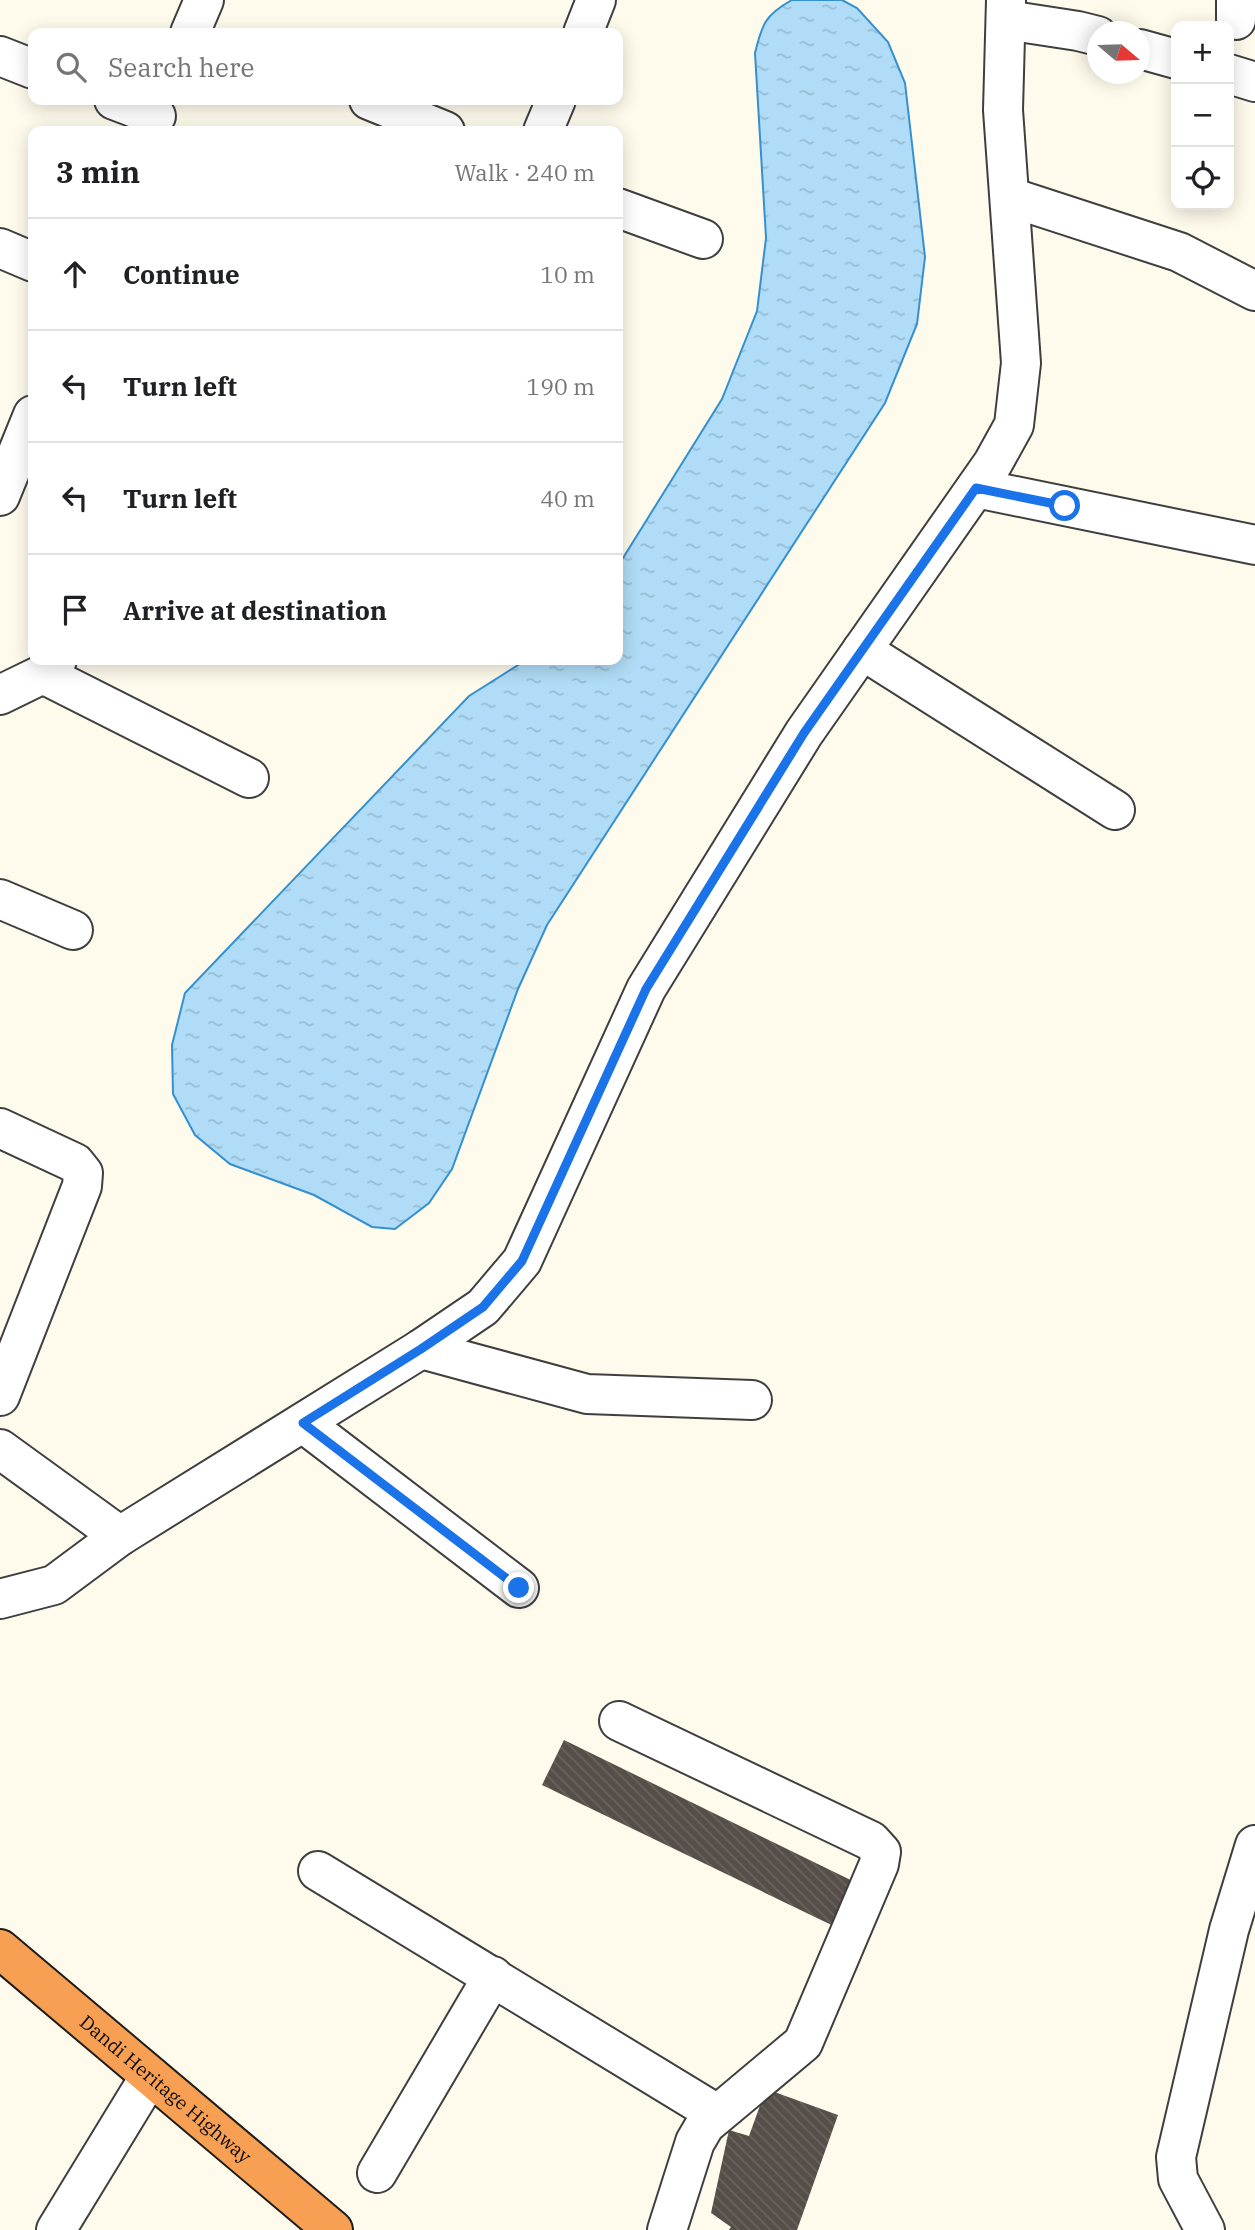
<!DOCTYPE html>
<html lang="en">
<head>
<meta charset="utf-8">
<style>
	body { margin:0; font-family:"IBM Plex Serif",serif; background:#f6f6f6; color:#202124 }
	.controls { position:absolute; right:21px; top:21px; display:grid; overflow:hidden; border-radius:14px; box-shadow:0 4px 18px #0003 }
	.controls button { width:63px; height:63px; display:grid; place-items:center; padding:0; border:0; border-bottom:2px solid #e0e0e0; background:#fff; color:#202124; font:35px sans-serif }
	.compass { position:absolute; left:1087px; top:21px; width:63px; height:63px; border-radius:50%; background:#fff; box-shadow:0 4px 18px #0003; rotate:109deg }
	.stop { position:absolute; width:21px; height:21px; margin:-16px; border:5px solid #1a73e8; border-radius:50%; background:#fff }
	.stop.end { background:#1a73e8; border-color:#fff; box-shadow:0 2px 7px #0008 }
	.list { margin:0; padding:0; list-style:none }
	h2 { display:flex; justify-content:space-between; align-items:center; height:91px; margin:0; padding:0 28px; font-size:30px }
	h2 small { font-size:23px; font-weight:400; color:#757577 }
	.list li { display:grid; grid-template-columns:46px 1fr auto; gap:21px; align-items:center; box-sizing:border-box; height:112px; padding:0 28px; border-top:2px solid #e0e0e0 }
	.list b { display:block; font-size:26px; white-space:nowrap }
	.list em { font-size:23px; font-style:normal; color:#757577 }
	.icon { flex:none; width:38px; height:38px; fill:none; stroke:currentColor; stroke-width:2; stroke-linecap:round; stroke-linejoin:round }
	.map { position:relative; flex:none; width:1255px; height:2230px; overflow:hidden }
	.search { position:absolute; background:#fff; box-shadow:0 4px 18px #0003; left:28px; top:28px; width:595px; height:77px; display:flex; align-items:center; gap:18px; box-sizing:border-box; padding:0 24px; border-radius:14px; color:#757577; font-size:26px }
	.panel { position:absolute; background:#fff; box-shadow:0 4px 18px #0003; left:28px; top:126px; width:595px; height:539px; border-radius:14px }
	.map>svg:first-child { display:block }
	.water { fill:url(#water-ripples); stroke:#3590d0; stroke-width:2 }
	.building { fill:url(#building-back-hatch) }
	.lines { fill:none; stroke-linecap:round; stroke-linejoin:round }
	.minor-casing { stroke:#3f3f3f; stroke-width:42 }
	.highway-casing { stroke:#1d1d1d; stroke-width:42 }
	.minor { stroke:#fff; stroke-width:38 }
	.highway { stroke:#f79f52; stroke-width:38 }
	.route { stroke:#1a73e8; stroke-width:9 }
	.labels { text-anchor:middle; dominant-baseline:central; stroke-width:7; stroke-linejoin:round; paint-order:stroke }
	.street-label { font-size:19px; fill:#0c0c0c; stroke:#fff }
</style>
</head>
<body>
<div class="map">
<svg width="1255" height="2230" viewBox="0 0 1255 2230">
	<defs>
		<pattern id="water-ripples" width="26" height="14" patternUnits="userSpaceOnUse" patternTransform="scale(1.75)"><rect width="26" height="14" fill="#b0dcf7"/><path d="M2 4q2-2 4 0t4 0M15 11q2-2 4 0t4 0" fill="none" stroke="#96bcd3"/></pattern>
		<pattern id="building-back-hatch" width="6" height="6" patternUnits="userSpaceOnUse" patternTransform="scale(1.75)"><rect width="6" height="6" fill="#554e49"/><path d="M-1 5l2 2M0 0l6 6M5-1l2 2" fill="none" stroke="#68635f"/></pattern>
	</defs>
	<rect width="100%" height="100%" fill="#fffbec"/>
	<path class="water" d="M792 0H842L857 8 888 42 905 83 925 257 917 324 885 403 547 925 518 989 452 1169 429 1203 395 1229 372 1227 314 1195 230 1164 195 1135 173 1094 172 1045 185 993 469 696 526 660H618V566L722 399 757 311 766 238 755 53C762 24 765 15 792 0Z"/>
	<g class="building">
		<path d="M564 1740 867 1888 846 1932 542 1785Z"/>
		<path d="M766 2089 838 2115 797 2230H729L731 2227 711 2213 729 2130 749 2136Z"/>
	</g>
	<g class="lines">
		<g class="minor-casing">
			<g id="minor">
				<path d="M1006 20 1078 31 1098 36"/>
				<path d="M1236 20V0"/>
				<path d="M190 33 204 0"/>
				<path d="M583 33 596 0"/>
				<path d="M1140 49 1176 59"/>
				<path d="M0 56 33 69"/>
				<path d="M1229 74 1255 82"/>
				<path d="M114 100 156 116"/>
				<path d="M369 100 445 131"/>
				<path d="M543 131 556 100"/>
				<path d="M1010 197 1179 252 1255 291"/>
				<path d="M618 208 703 239"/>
				<path d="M0 248 33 262"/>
				<path d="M976 488 1255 545"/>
				<path d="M0 496 33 415"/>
				<path d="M862 650 1115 810"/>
				<path d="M43 674 249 778"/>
				<path d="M0 695 43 674 57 660"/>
				<path d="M0 899 73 930"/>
				<path d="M0 1128 75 1163 83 1173 82 1186 0 1396"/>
				<path d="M421 1349 587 1394 752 1400"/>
				<path d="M303 1423 519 1588"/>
				<path d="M0 1449 120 1536"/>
				<path d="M0 1599 54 1585 120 1536 421 1349 483 1307 522 1261 646 989 804 733 993 463 1014 425 1021 363 1003 110 1006 0"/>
				<path d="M619 1721 871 1841 881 1852 879 1864 803 2043 705 2125 695 2142 667 2230"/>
				<path d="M318 1871 717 2114"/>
				<path d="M377 2173 493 1976"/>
				<path d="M56 2230 150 2076"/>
				<path d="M1205 2230 1178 2179 1176 2157 1229 1930 1255 1845"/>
			</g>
		</g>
		<g class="highway-casing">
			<g id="highway">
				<path id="s1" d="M0 1949 333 2230"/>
			</g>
		</g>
		<use href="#minor" class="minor"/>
		<use href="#highway" class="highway"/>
	</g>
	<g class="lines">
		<path class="route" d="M519 1588 303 1423 421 1349 483 1307 522 1261 646 989 804 733 976 488 1065 506"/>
	</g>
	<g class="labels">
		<g class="street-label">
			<text stroke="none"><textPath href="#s1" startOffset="217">Dandi Heritage Highway</textPath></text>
		</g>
	</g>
</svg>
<div class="controls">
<button>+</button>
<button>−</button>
<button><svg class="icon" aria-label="locate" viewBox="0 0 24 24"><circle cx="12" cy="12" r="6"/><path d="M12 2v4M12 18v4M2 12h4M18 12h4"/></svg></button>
</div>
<svg class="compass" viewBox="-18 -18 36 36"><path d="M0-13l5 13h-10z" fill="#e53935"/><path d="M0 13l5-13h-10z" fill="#757577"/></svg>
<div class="stop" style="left:1065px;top:506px"></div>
<div class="stop end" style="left:519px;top:1588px"></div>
<div class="search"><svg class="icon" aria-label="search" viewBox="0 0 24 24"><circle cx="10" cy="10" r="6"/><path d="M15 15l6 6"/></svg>Search here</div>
<section class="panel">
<h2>3 min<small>Walk · 240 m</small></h2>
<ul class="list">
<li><svg class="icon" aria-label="ahead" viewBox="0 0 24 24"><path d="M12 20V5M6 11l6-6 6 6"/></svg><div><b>Continue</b></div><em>10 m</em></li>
<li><svg class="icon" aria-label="left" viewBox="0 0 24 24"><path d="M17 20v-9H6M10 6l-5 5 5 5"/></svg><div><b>Turn left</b></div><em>190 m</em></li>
<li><svg class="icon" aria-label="left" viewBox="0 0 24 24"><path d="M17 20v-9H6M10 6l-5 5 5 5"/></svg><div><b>Turn left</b></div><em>40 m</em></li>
<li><svg class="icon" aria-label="arrive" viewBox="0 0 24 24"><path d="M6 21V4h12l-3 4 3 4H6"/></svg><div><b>Arrive at destination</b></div></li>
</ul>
</section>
</div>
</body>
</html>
